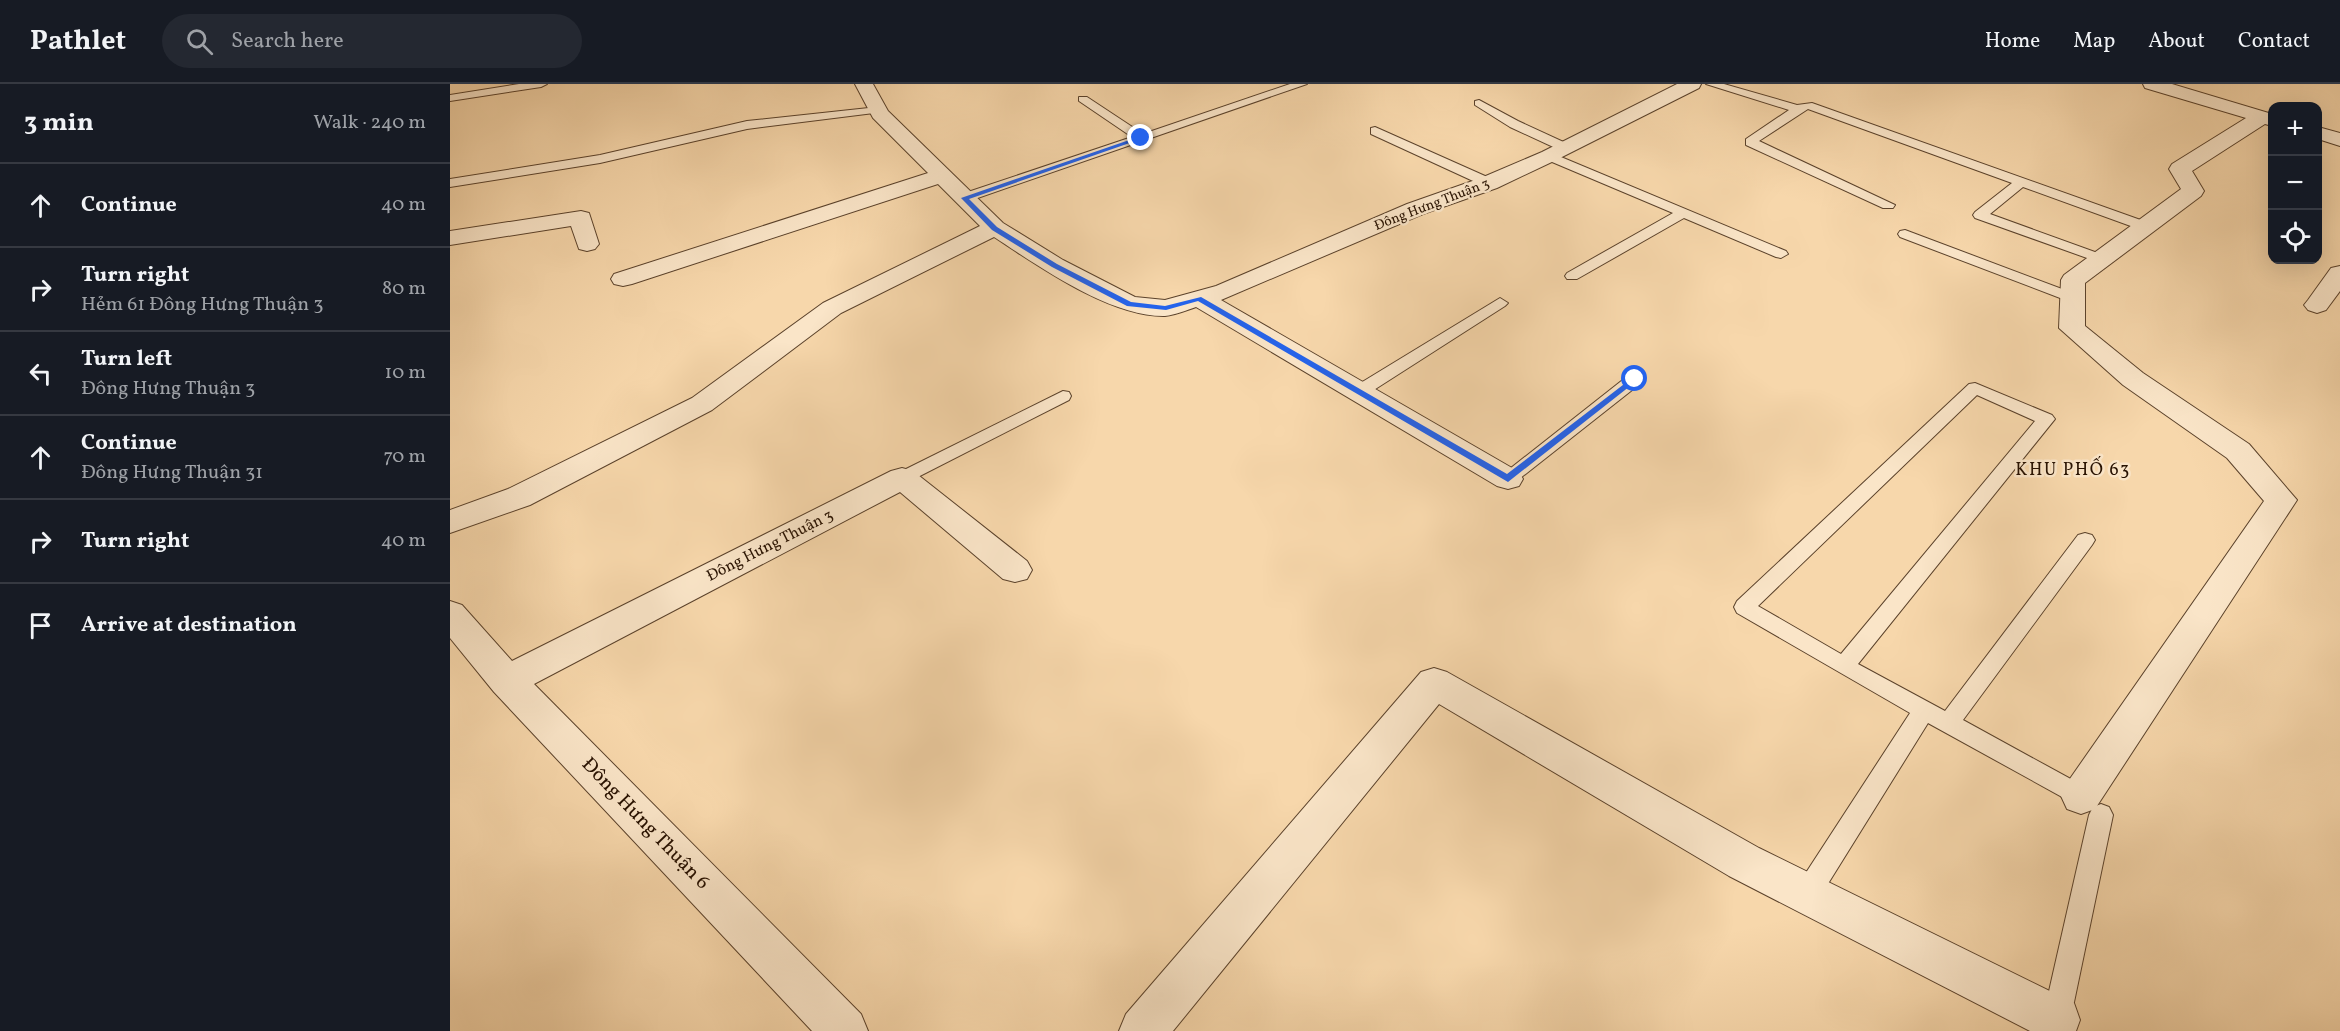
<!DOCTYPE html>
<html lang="en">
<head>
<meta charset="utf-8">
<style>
	body { margin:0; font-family:Vollkorn,serif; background:#242831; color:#f1f3f6 }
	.controls { position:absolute; right:18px; top:18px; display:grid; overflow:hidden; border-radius:12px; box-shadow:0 6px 24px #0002 }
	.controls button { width:54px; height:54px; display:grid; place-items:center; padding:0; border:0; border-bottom:2px solid #363941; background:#171b24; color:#f1f3f6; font:30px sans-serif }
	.stop { position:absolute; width:18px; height:18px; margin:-14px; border:4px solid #2563eb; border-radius:50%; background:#fff }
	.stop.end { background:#2563eb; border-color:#fff; box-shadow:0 2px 6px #0008 }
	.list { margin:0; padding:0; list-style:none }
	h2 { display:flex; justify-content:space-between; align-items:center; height:78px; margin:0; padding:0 24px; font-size:26px }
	h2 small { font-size:20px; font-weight:400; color:#9ea1a6 }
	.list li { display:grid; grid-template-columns:39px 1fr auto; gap:18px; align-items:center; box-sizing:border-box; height:84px; padding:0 24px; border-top:2px solid #363941 }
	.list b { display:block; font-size:22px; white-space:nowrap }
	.list p { margin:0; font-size:20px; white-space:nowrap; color:#9ea1a6 }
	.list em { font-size:20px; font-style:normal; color:#9ea1a6 }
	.icon { flex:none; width:33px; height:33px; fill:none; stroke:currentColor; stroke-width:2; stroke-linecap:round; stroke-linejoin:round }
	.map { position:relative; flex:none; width:1890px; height:947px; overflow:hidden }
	header { display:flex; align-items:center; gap:36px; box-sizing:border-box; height:84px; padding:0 30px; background:#171b24; border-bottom:2px solid #363941 }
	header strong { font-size:28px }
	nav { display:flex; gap:33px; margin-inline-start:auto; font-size:21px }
	.search { width:420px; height:54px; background:#242831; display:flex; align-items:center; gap:15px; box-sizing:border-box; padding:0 21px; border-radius:33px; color:#9ea1a6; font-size:22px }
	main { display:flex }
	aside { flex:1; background:#171b24 }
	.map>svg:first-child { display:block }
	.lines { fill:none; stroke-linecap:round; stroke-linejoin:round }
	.service-casing { stroke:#5b422b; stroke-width:2 }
	.minor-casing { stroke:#5b422b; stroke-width:2 }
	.service { fill:#fae5c8; fill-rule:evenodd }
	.minor { fill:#fae5c8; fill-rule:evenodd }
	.route { fill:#2563eb }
	.labels { text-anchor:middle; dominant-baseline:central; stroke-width:5; stroke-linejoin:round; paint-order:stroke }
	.far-street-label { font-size:14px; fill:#271100; stroke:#fae5c8 }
	.street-label { font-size:16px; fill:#271100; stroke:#fae5c8 }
	.neighbourhood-label { font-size:18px; letter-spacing:1.5px; fill:#271100; stroke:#fae5c8 }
	.near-street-label { font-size:20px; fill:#271100; stroke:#fae5c8 }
</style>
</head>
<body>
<header>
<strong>Pathlet</strong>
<div class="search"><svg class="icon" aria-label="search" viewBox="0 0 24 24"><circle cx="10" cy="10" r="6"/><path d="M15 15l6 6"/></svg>Search here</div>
<nav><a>Home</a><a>Map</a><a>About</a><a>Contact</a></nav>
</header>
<main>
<aside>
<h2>3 min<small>Walk · 240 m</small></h2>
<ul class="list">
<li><svg class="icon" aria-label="ahead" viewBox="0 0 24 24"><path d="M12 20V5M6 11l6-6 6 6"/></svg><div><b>Continue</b></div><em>40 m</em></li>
<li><svg class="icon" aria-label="right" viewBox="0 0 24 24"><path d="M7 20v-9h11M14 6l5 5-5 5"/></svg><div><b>Turn right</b><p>Hẻm 61 Đông Hưng Thuận 3</p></div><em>80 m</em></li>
<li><svg class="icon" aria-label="left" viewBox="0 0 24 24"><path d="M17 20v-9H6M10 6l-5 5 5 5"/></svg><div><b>Turn left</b><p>Đông Hưng Thuận 3</p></div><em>10 m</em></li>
<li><svg class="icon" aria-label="ahead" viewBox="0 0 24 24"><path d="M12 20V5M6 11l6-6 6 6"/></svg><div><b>Continue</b><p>Đông Hưng Thuận 31</p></div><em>70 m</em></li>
<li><svg class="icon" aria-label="right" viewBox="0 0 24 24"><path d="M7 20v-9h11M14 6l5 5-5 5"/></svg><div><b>Turn right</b></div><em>40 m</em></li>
<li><svg class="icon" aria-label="arrive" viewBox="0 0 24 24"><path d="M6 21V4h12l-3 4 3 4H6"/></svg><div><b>Arrive at destination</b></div></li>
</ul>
</aside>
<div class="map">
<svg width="1890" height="947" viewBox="0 0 1890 947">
	<rect width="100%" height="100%" fill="#f7d7ab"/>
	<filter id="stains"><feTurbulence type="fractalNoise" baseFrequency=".00333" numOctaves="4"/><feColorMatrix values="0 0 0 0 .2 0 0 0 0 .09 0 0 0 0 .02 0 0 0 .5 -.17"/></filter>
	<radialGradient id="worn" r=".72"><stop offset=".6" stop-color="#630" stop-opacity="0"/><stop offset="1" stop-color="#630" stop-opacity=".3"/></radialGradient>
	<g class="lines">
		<g class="service-casing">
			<g id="service">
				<path d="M69 0H97L91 3 0 17V11Z"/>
				<path d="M840 0H857L519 117H509L507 114 509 111 682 53 629 17V13H637L693 50Z"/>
				<path d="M1256 0H1274L1347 21 1362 19 1699 139 1701 142 1699 145H1689L1573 103 1540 130 1656 172 1658 175 1651 179 1525 134 1523 131 1525 128 1562 99 1358 25 1309 57 1445 121 1443 124H1433L1296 61V55L1339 26Z"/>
				<path d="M1029 16 1068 37 1120 61 1122 64 1120 67H1112L1060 43 1025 21V17Z"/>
				<path d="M428 23 434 26 432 28 297 45 150 79 0 103V95L150 71 297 37Z"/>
				<path d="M925 43 1044 96 1045 99 1044 102H1034L921 50V44Z"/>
				<path d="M1099 68 1336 167 1338 170 1331 174 1326 173 1234 134 1127 195H1117L1115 192 1117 189 1223 129 1095 75 1093 72Z"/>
				<path d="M1455 146 1628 211 1630 214 1623 218 1618 217 1450 153 1448 150 1450 147Z"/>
				<path d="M1050 214 1058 219 1055 222 916 311H904L902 307 904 303Z"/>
				<path d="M1185 290 1191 291 1193 295 1191 299 1064 399 1058 401 1052 399 1049 395 1052 391 1179 291Z"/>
				<path d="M1525 299 1602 331 1605 335 1408 580 1495 627 1628 451 1635 449 1642 451 1645 456 1642 461 1513 636 1639 705 1643 712 1639 719 1631 723 1623 719 1478 639 1366 819 1357 822 1348 819 1344 810 1348 801 1460 629 1287 529 1284 523 1287 517 1519 300ZM1527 311 1585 337 1391 570 1308 522Z"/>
				<path d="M613 307 619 308 621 312 619 316 458 398 452 400 446 398 443 394 446 390Z"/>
				<path d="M1651 720 1659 723 1663 731 1618 947H1590L1639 731 1643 723Z"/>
			</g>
		</g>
		<g class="minor-casing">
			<g id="minor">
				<path d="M405 0H423L438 27 553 139 613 176 685 213 715 216 766 202 957 120 1031 94 1092 68 1227 0H1251L1249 4 1106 76 1047 104 973 130 771 216 1069 388 1073 395 1069 402 1058 405 1047 402 746 223C737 226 725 231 715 232 660 233 590 183 544 153L391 229 262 326 80 421 0 449V426L58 405 242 314 373 219 530 142 488 100 182 200 173 202 164 200 161 195 164 190 478 89 423 34Z"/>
				<path d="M1693 0H1722L1822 30V42L1815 40 1742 87 1754 107 1751 112 1635 199V242L1693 289 1799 360 1847 416 1645 725 1631 730 1617 725 1611 712 1617 699 1814 417 1777 374 1673 301 1609 244 1611 196 1614 191 1731 105 1719 85 1722 80 1796 34 1695 4Z"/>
				<path d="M1868 43 1890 49V62L1868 55Z"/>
				<path d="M131 127 139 129 149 160 145 165 137 167 129 165 121 142 0 161V147Z"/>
				<path d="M1890 182V207L1876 226 1867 229 1858 226 1854 221 1858 216 1881 184Z"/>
				<path d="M452 384 463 387 577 477 582 486 577 495 565 498 553 495 450 408 84 600 411 930 418 947H362L44 608 0 554V517L12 521 62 577 441 387Z"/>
				<path d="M984 584 997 588 1309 764 1624 919 1630 936 1626 947H1580L1279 792 989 620 723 947H669L676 930 971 588Z"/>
			</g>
		</g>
		<use href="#service" class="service"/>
		<use href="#minor" class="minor"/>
	</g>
	<path class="route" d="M688 53 694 54 519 115 547 143 607 180 681 218 715 222 751 213 1057 390 1182 294 1189 295 1058 398 748 217 716 226 677 222 602 183 542 146 511 114Z"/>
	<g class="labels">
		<g class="far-street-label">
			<text transform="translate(982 121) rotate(-21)">Đông Hưng Thuận 3</text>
		</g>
		<g class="street-label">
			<text transform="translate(320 462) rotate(-27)">Đông Hưng Thuận 3</text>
		</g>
		<g class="neighbourhood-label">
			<text x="1623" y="386">KHU PHỐ 63</text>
		</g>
		<g class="near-street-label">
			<text transform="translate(195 740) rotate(46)">Đông Hưng Thuận 6</text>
		</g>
	</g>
	<rect width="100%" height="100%" filter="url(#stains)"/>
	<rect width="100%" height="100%" fill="url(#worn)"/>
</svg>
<div class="controls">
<button>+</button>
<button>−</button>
<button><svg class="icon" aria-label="locate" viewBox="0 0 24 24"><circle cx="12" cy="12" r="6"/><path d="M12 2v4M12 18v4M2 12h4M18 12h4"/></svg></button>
</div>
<div class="stop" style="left:1185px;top:295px"></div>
<div class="stop end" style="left:691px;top:54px"></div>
</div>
</main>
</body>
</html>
